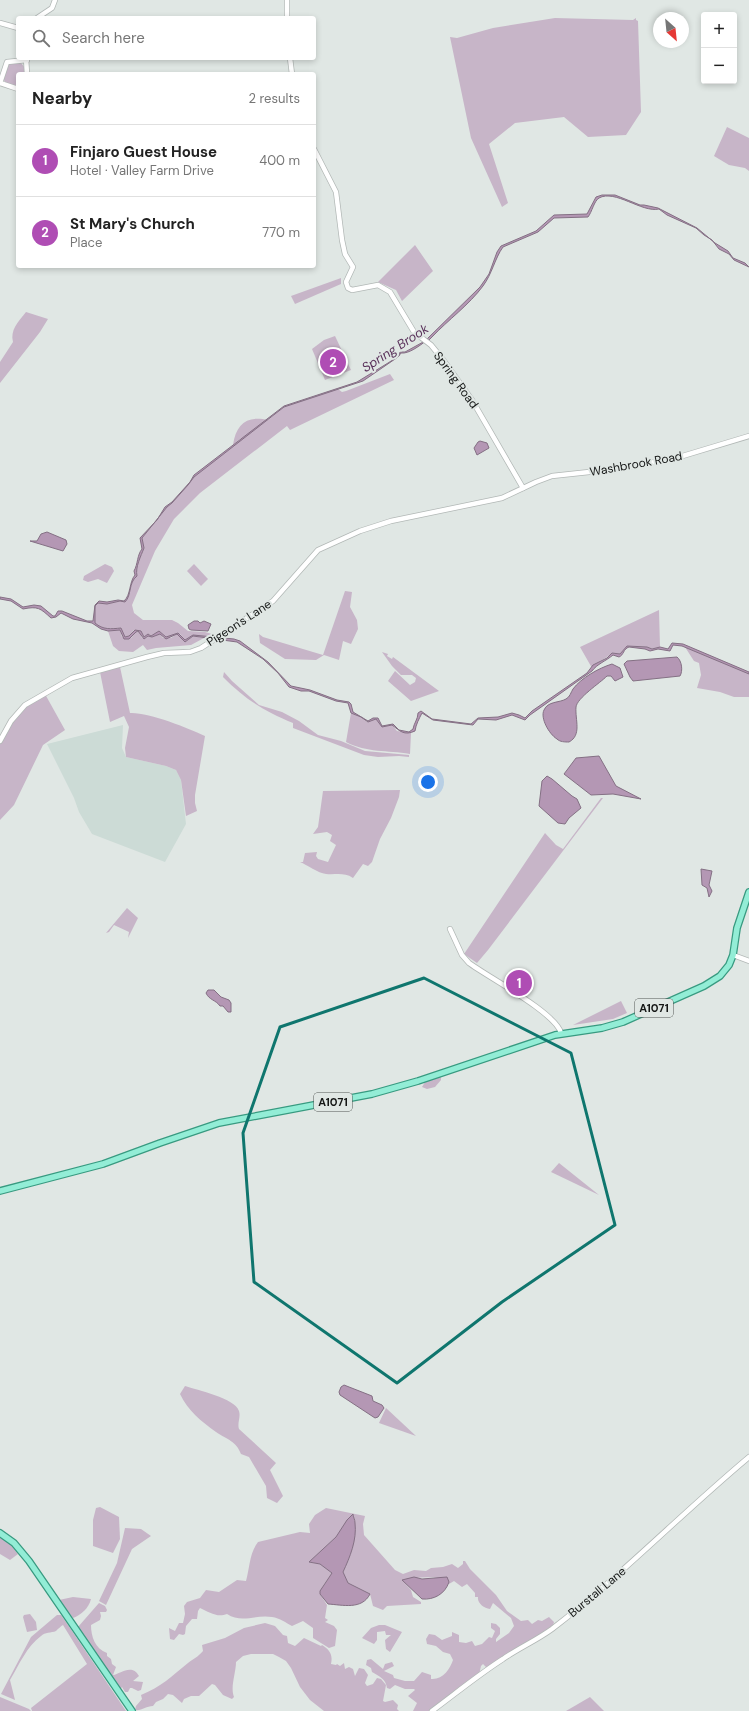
<!DOCTYPE html>
<html lang="en">
<head>
<meta charset="utf-8">
<style>
	body { margin:0; font-family:"DM Sans",sans-serif; background:#f2f2f2; color:#222 }
	.controls { position:absolute; right:12px; top:12px; display:grid; overflow:hidden; border-radius:4px; box-shadow:0 2px 6px #0003 }
	.controls button { width:36px; height:36px; display:grid; place-items:center; padding:0; border:0; border-bottom:1px solid #e0e0e0; background:#fff; color:#222; font:20px sans-serif }
	.compass { position:absolute; left:653px; top:12px; width:36px; height:36px; border-radius:50%; background:#fff; box-shadow:0 2px 6px #0003; rotate:153deg }
	.you { position:absolute; left:428px; top:782px; width:14px; height:14px; margin:-10px; border:3px solid #fff; border-radius:50%; background:#1a73e8; box-shadow:0 0 0 6px #1a73e833 }
	.badge { display:grid; place-items:center; width:26px; height:26px; border-radius:50%; background:#af4db4; color:#fff; font-size:13px; font-weight:700 }
	.pin { position:absolute; translate:-50% -50%; border:2px solid #fff; box-shadow:0 1px 4px #0006 }
	.list { margin:0; padding:0; list-style:none }
	h2 { display:flex; justify-content:space-between; align-items:center; height:52px; margin:0; padding:0 16px; font-size:17px }
	h2 small { font-size:13px; font-weight:400; color:#767676 }
	.list li { display:grid; grid-template-columns:26px 1fr auto; gap:12px; align-items:center; box-sizing:border-box; height:72px; padding:0 16px; border-top:1px solid #e0e0e0 }
	.list b { display:block; font-size:15px; white-space:nowrap }
	.list p { margin:0; font-size:13px; white-space:nowrap; color:#767676 }
	.list em { font-size:13px; font-style:normal; color:#767676 }
	.icon { flex:none; width:22px; height:22px; fill:none; stroke:currentColor; stroke-width:2; stroke-linecap:round; stroke-linejoin:round }
	.map { position:relative; flex:none; width:749px; height:1711px; overflow:hidden }
	.search { position:absolute; background:#fff; box-shadow:0 2px 6px #0003; left:16px; top:16px; width:300px; height:44px; display:flex; align-items:center; gap:10px; box-sizing:border-box; padding:0 14px; border-radius:4px; color:#767676; font-size:15px }
	.panel { position:absolute; background:#fff; box-shadow:0 2px 6px #0003; left:16px; top:72px; width:300px; height:196px; border-radius:4px }
	.map>svg:first-child { display:block }
	.built { fill:#ccdbd6 }
	.green { fill:#c7b5c8 }
	.water { fill:#b497b4; stroke:#847084 }
	.lines { fill:none; stroke-linecap:round; stroke-linejoin:round }
	.minor-casing { stroke:#b2b8b6; stroke-width:6 }
	.major-casing { stroke:#389a80; stroke-width:8 }
	.minor { stroke:#fff; stroke-width:4.5 }
	.major { stroke:#93edd6; stroke-width:5.5 }
	.marked { fill:none; stroke:#0f766e; stroke-width:3; stroke-linejoin:round }
	.labels { text-anchor:middle; dominant-baseline:central; stroke-width:4; stroke-linejoin:round; paint-order:stroke }
	.shield { fill:#e0e7e4; stroke:#515553; stroke-width:1 }
	.shield-label { font-size:11px; font-weight:bold; fill:#141615 }
	.street-label { font-size:12px; fill:#141615; stroke:#e0e7e4 }
	.water-label { font-size:13px; font-style:italic; fill:#5a325b; stroke:#e0e7e4 }
</style>
</head>
<body>
<div class="map">
<svg width="749" height="1711" viewBox="0 0 749 1711">
	<rect width="100%" height="100%" fill="#e0e7e4"/>
	<path class="built" d="M123 725 122 748 126 757 166 766 176 770 181 780 186 824 165 862 92 834 79 812 74 798 47 744Z"/>
	<g class="green">
		<path d="M555 18 633 20 636 18V20L638 21 641 112 626 135 588 137 564 117 515 123 489 144 508 203 502 207 471 138 450 37 457 38 493 28Z"/>
		<path d="M21 63 25 68V74H18V86L6 83 3 79 9 64Z"/>
		<path d="M727 127 749 138V171L745 168 729 165 714 156Z"/>
		<path d="M415 245 433 271 402 301 396 290 378 282Z"/>
		<path d="M341 278V284L295 304 291 296Z"/>
		<path d="M26 312 48 319 40 332 0 383V362L13 342C10 330 18 322 26 312Z"/>
		<path d="M335 336 351 370 325 380 312 349 324 340Z"/>
		<path d="M390 374 394 380 290 430 287 426 200 493 174 519 155 551 132 605 134 613 143 620H172L178 623 188 631 205 632 212 634C203 639 196 632 185 640L180 634 166 637 159 631 151 636 149 634 144 637 142 633 134 630 129 636 124 637 121 628C111 629 102 630 95 623V606L98 603 107 604 120 601 125 602C132 593 128 583 137 576 135 567 141 556 144 548L142 538 167 507 172 503 188 485 194 477 238 442 241 438 233 445C236 424 247 415 268 420L284 407 338 389 342 392 346 391Z"/>
		<path d="M105 564 112 567 114 571 107 583 98 579 88 582 83 580 84 576Z"/>
		<path d="M194 564 208 579 201 586 187 571Z"/>
		<path d="M345 591 352 592 350 607 357 620 358 629 351 644 343 641 339 660 324 655 316 660 285 659 260 643 259 634 263 637 323 655Z"/>
		<path d="M659 610 660 647 652 649 647 647 627 646 620 654 612 653C606 659 596 662 592 668L580 647Z"/>
		<path d="M120 630 122 637 131 638 136 632H140L142 638H146L148 636 152 637 160 634 163 638H171L177 634 185 642 193 636 204 638 191 645 156 648 147 650 143 645 133 652 119 651 113 646 108 631Z"/>
		<path d="M685 647 749 674V697H734L720 692 697 688 701 675 699 663 694 661Z"/>
		<path d="M382 652 388 654 387 656 392 659 393 657 439 691 411 701 388 681 395 671 410 685 415 682 416 678 412 675H401L392 666Z"/>
		<path d="M120 667 130 713C148 712 188 728 205 736L195 795V803L197 811 186 816 181 780 176 770 166 766 126 757 125 748 129 727 124 716 110 722 100 672Z"/>
		<path d="M224 672 232 681 259 705 282 712 299 721 318 735 341 741 365 751 409 755V757L399 756 378 757 364 755 293 728V723C264 711 246 700 223 677Z"/>
		<path d="M45 694 65 730 43 745 14 805 0 820V741L19 710Z"/>
		<path d="M351 713 361 717 367 722 376 719 382 727 392 725 397 731 411 733 410 754C387 750 367 753 346 742Z"/>
		<path d="M400 790 399 797 391 818 380 839 372 862 368 866 363 864 353 878C344 872 336 875 326 874 318 873 307 865 300 862H303L305 853 317 852 316 856 318 859 328 862 336 845 330 841 332 835 327 832 313 834 318 827 323 791Z"/>
		<path d="M601 798H603L488 950 477 963 464 954 545 833 556 845 563 849Z"/>
		<path d="M127 908 138 918 128 938 129 932 114 925 109 932 106 933Z"/>
		<path d="M621 1001 627 1013 613 1019 573 1025Z"/>
		<path d="M441 1076V1080L435 1087 427 1089 422 1087 425 1082Z"/>
		<path d="M559 1163 599 1195 551 1172Z"/>
		<path d="M185 1386C197 1390 235 1398 239 1411 241 1417 237 1423 239 1429L276 1463 270 1470 283 1496 277 1503 267 1498 266 1486 249 1457 241 1454C236 1441 228 1440 216 1432 201 1421 188 1411 180 1394Z"/>
		<path d="M386 1408 416 1436 379 1423Z"/>
		<path d="M100 1507 119 1517 120 1539 113 1553 93 1546V1520L96 1508Z"/>
		<path d="M326 1508 365 1516 363 1524 364 1535 395 1570 403 1574 414 1570 426 1571 431 1568 443 1567 452 1564 458 1568 463 1564V1561H465L470 1569 496 1595 507 1611 521 1621 528 1620 532 1624 538 1620 542 1621 549 1617 554 1622 552 1629 488 1669 483 1664 481 1666 479 1675 432 1711H413L417 1703 408 1696 415 1690 414 1689H405L395 1685 390 1689 387 1688C386 1679 379 1676 372 1672L371 1668 366 1665 367 1660 371 1659 383 1669 385 1664 392 1662 394 1666 384 1671 393 1675 394 1678 405 1681H414L422 1672 431 1675V1679C443 1680 450 1669 453 1660L450 1654 443 1652 436 1646 427 1644 426 1639 429 1634 435 1635 442 1640 452 1636V1632L459 1635V1642L466 1643 472 1641 475 1646 482 1644 489 1637 492 1638 495 1631 491 1628V1623L496 1624 500 1628V1634L496 1639V1642L509 1633 514 1626 511 1618 493 1603 490 1609C484 1608 477 1603 478 1597H475V1593L467 1584 462 1587 454 1581 449 1584 447 1579C433 1576 416 1577 402 1580L411 1590 413 1597 421 1602V1604L387 1606 383 1610 373 1606 370 1594 348 1583 343 1572 349 1558 355 1521 353 1514 336 1537 309 1562 320 1564 332 1573 323 1586 320 1594 327 1605 325 1618 328 1620 325 1622 334 1626 337 1630 335 1646 329 1648 313 1638V1628L303 1621 292 1626C286 1623 280 1618 272 1617 256 1614 242 1624 227 1614 217 1618 209 1612 200 1608L198 1611 197 1619H192L186 1626 185 1634 183 1635 179 1634 174 1640 170 1639 169 1628 175 1631 179 1623H183L185 1614 184 1606 187 1602 200 1598 206 1590 219 1592 237 1580 246 1581C250 1567 249 1554 258 1542L300 1532 310 1533 309 1524 315 1515Z"/>
		<path d="M125 1528 141 1529 151 1536 132 1549 106 1605 99 1601 117 1563Z"/>
		<path d="M0 1536 8 1541 18 1554 10 1560 0 1554Z"/>
		<path d="M73 1597 91 1599C89 1608 81 1615 73 1618L59 1600Z"/>
		<path d="M99 1603 105 1606 107 1610 106 1612H100L101 1616 100 1620 91 1625C91 1636 95 1649 107 1653V1656L111 1659 112 1664 116 1667 113 1675C120 1674 132 1663 139 1676L133 1681 143 1682 141 1690 138 1691 132 1688H130L128 1692H125L122 1687 120 1690 77 1629 78 1627Z"/>
		<path d="M30 1614 36 1622 37 1630 27 1632 23 1617 24 1615Z"/>
		<path d="M57 1615H61L68 1625 126 1711H32L31 1708 87 1664 63 1625C61 1626 58 1629 56 1631 51 1633 45 1632 41 1636 27 1646 19 1665 10 1680L15 1700 1 1694 31 1637Z"/>
		<path d="M265 1623 275 1626 283 1635 287 1636 288 1643 295 1646 304 1638 321 1646 322 1645C330 1650 333 1655 331 1664L336 1665 337 1664 340 1666 344 1663 345 1669 349 1667 353 1669 355 1676 359 1668 364 1669 368 1675 365 1683 367 1686 373 1684 377 1678 381 1679 386 1685 383 1701 385 1702 393 1700 398 1705 397 1709 399 1711H324L310 1700 300 1687 291 1668 286 1661 279 1657 273 1654H251L243 1656 236 1662C236 1673 230 1687 234 1697L232 1699 223 1695 215 1685 212 1684 199 1696H191L184 1699 182 1703 173 1695 168 1694 163 1699 156 1702 153 1706C146 1706 142 1711 135 1710L136 1706 142 1699 141 1695C161 1687 172 1676 188 1663 193 1659 198 1657 203 1651L202 1645 225 1638 244 1628Z"/>
		<path d="M379 1625H385L402 1632 390 1652 386 1649 385 1640 391 1635H386L385 1631 377 1632V1640L374 1644 362 1638 371 1628Z"/>
		<path d="M0 1697 29 1709 31 1711H0Z"/>
		<path d="M590 1697 604 1711H566Z"/>
	</g>
	<g class="water">
		<path d="M602 195H615L640 205H644L658 208 697 228 715 243 728 251 733 258 745 263 749 267 734 260 729 254 719 249 712 240 704 235 696 228 667 215 659 209C642 213 615 189 599 198 594 201 592 212 588 217L554 218 538 232 503 247C495 258 492 274 483 286 469 305 448 320 432 337L429 340 427 339 480 287 489 274 497 252 501 246 536 231 554 215 587 214 596 197Z"/>
		<path d="M425 341H426C419 346 409 354 401 353L398 357 363 381 284 407 194 477 188 485 172 503 167 507 142 538 144 548C141 556 135 567 137 576 128 583 132 595 125 602L120 601 107 604 98 603 95 606V623C103 630 111 629 121 628L125 637 129 636 135 630 141 631 144 637 148 634 151 636 159 631 166 637 178 633 185 640 193 635 234 639 240 641 268 662 291 686 310 690 337 700 349 702 351 704 353 712 368 721 373 718H378L382 726 393 724 399 730 409 732 413 729C414 723 418 719 418 713L421 711 432 719 471 724 478 718 498 717 512 713 519 715 525 718 532 711 587 673 593 665 607 658 612 653 620 654 627 646 647 647 652 649 660 647 668 649 672 643 683 644 749 672V674L682 646 673 645 670 651 658 649 650 651 645 649 629 647C623 649 624 655 619 657L613 655C606 661 597 664 592 671L530 715 525 720 512 715 496 720 478 719 473 725 433 720 422 713C419 719 416 724 415 731 404 736 400 731 392 725L382 727 376 719 368 722 361 717 351 713 348 703 336 701 309 691H301L289 687 278 673 263 659 237 642 193 636 185 642 177 634 166 639 160 634 152 637 148 636 144 639 138 631 136 632 129 639H124L120 630 108 631 101 629 92 623 73 619 61 613 56 617 51 618C40 608 38 606 23 609L11 601 0 599V597L11 599 23 607 34 605 41 606 53 616H55L58 611H62L87 621H93L95 605 99 601 107 602 118 600 124 601C131 595 129 582 135 575L134 571C138 564 137 555 142 549L140 538 157 520 165 507 172 502 190 482 194 475 284 406 357 382 388 363 399 356 400 352H405Z"/>
		<path d="M480 441 487 443 489 448 477 455 474 448 478 442Z"/>
		<path d="M47 532 66 540 67 544 63 551 30 541H37L41 534Z"/>
		<path d="M194 621H198L200 623 204 621 211 624 208 631 191 630 189 629 188 625Z"/>
		<path d="M677 657C682 661 683 671 680 676L633 681 630 677 624 664 627 661Z"/>
		<path d="M612 664 620 668 623 677 615 681 611 676H607C600 683 577 698 576 707 575 720 582 735 569 742 565 742 560 742 557 739 549 734 540 718 544 710 548 701 559 703 566 699 570 697 571 692 573 689 581 678 599 668 612 664Z"/>
		<path d="M599 756 616 786 641 799 613 794 591 795 564 774 576 758Z"/>
		<path d="M547 776 552 779 572 796 577 799 581 808 569 818 565 824 558 823 539 806 542 781Z"/>
		<path d="M701 869 712 871 709 885 712 891 709 897 707 888 702 885Z"/>
		<path d="M208 990H214L221 997 229 1000 231 1003V1012H228L223 1006H220C216 1000 209 1000 206 993Z"/>
		<path d="M344 1385 372 1396 373 1401 382 1405 384 1408 378 1417 375 1418 340 1395 339 1392 341 1387Z"/>
		<path d="M353 1514C353 1517 355 1519 355 1523 357 1540 350 1557 343 1572L348 1583 370 1594C362 1610 343 1605 328 1604L320 1594V1591L332 1573 320 1564 309 1562 336 1537 347 1520Z"/>
		<path d="M414 1577 422 1579 447 1577 449 1582C445 1594 434 1600 422 1599L402 1580Z"/>
	</g>
	<g class="lines">
		<g class="minor-casing">
			<g id="minor">
				<path d="M287 0V18"/>
				<path d="M37 18 52 8 55 0"/>
				<path d="M0 23 18 28"/>
				<path d="M26 58 27 74"/>
				<path d="M290 58 292 74"/>
				<path d="M0 83 7 62 27 60"/>
				<path d="M0 83 18 89"/>
				<path d="M314 149 336 192 342 240 345 254 353 267 346 282 348 288 352 290 378 285 390 292 414 332 431 345 444 361 472 400 523 488"/>
				<path d="M0 741 11 721 25 705 72 678 147 657 164 653 190 652 201 648 273 601 318 550 360 531 391 521 502 498 536 482 552 476 617 469 676 458 749 436"/>
				<path d="M450 929 462 955 469 963C488 977 556 1013 561 1033"/>
				<path d="M733 955 749 961"/>
				<path d="M432 1711C455 1694 478 1675 503 1659 519 1648 537 1640 552 1629 621 1576 682 1513 749 1457"/>
			</g>
		</g>
		<g class="major-casing">
			<g id="major">
				<path d="M0 1191 103 1164 160 1143 219 1123 372 1094 418 1081 555 1035 602 1028 623 1022 704 986 720 976 729 965 733 955 737 928 749 892"/>
				<path d="M0 1533 14 1543 29 1561 132 1711"/>
			</g>
		</g>
		<use href="#minor" class="minor"/>
		<use href="#major" class="major"/>
	</g>
	<path class="marked" d="M424 978 571 1053 615 1225 502 1302 397 1383 254 1282 243 1133 280 1027Z"/>
	<g class="labels">
		<g class="shield">
			<rect x="635" y="999" width="38" height="18" rx="3"/>
			<rect x="314" y="1093" width="38" height="18" rx="3"/>
		</g>
		<g class="shield-label">
			<text x="654" y="1008">A1071</text>
			<text x="333" y="1102">A1071</text>
		</g>
		<g class="street-label">
			<text transform="translate(456 380) rotate(54)">Spring Road</text>
			<text transform="translate(636 464) rotate(-10)">Washbrook Road</text>
			<text transform="translate(239 623) rotate(-33)">Pigeon's Lane</text>
			<text transform="translate(597 1592) rotate(-40)">Burstall Lane</text>
		</g>
		<g class="water-label">
			<text transform="translate(395 348) rotate(-33)">Spring Brook</text>
		</g>
	</g>
</svg>
<div class="controls">
<button>+</button>
<button>−</button>
</div>
<svg class="compass" viewBox="-18 -18 36 36"><path d="M0-13l5 13h-10z" fill="#e53935"/><path d="M0 13l5-13h-10z" fill="#767676"/></svg>
<div class="you"></div>
<div class="pin badge" style="left:519px;top:983px">1</div>
<div class="pin badge" style="left:333px;top:362px">2</div>
<div class="search"><svg class="icon" aria-label="search" viewBox="0 0 24 24"><circle cx="10" cy="10" r="6"/><path d="M15 15l6 6"/></svg>Search here</div>
<section class="panel">
<h2>Nearby<small>2 results</small></h2>
<ul class="list">
<li><span class="badge">1</span><div><b>Finjaro Guest House</b><p>Hotel · Valley Farm Drive</p></div><em>400 m</em></li>
<li><span class="badge">2</span><div><b>St Mary's Church</b><p>Place</p></div><em>770 m</em></li>
</ul>
</section>
</div>
</body>
</html>
